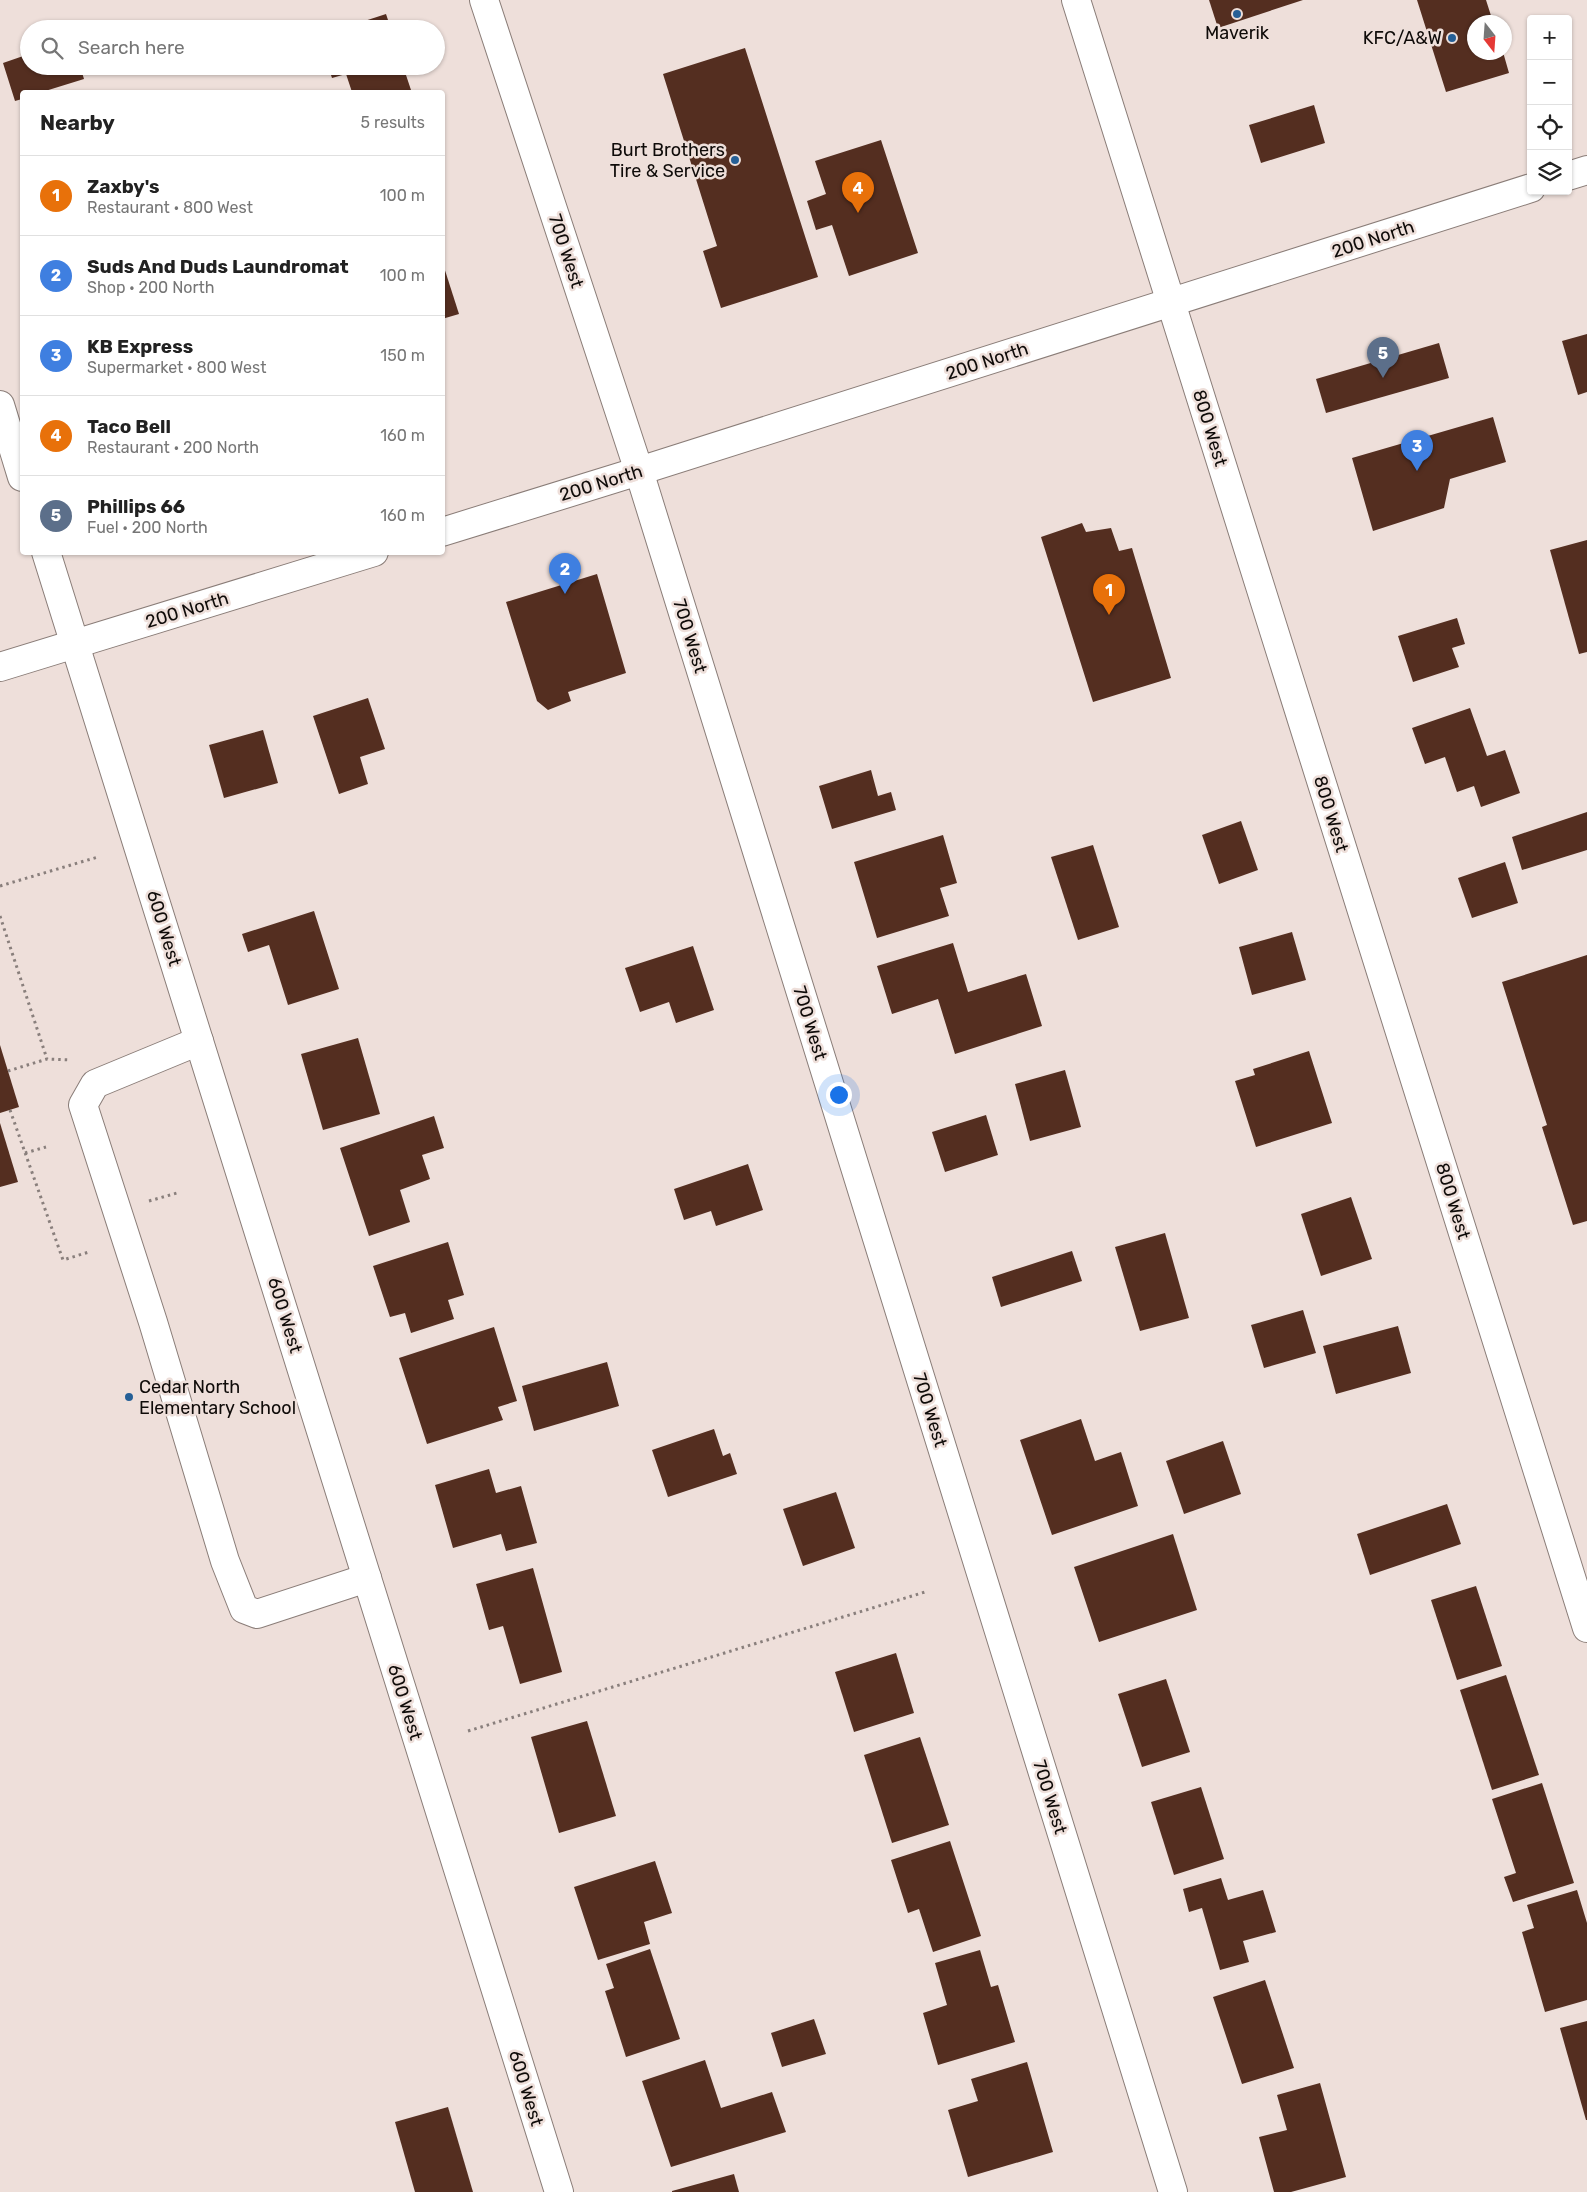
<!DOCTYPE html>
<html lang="en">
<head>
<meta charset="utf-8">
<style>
	body { margin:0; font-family:Rubik,sans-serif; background:#f2f2f2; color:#222 }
	.controls { position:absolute; right:15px; top:15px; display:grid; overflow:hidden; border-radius:5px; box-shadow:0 1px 4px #0004 }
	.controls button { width:45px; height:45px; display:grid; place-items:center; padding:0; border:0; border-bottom:1px solid #e0e0e0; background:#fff; color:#222; font:25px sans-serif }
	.compass { position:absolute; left:1467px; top:15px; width:45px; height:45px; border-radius:50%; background:#fff; box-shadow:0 1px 4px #0004; rotate:163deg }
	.you { position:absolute; left:838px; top:1094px; width:18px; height:18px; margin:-12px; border:4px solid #fff; border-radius:50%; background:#1a73e8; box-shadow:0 0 0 8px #1a73e833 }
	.badge { display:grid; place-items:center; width:32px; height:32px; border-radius:50%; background:#111827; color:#fff; font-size:16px; font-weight:700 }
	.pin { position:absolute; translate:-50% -41px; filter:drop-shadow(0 1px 2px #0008) }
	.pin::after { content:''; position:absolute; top:26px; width:18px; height:15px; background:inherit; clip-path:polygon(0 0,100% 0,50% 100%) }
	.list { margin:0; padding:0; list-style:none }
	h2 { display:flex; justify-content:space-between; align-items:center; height:65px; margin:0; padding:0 20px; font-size:21px }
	h2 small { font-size:16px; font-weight:400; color:#767676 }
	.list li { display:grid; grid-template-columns:32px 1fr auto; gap:15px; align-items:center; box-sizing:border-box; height:80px; padding:0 20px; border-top:1px solid #e0e0e0 }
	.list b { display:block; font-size:19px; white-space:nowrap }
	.list p { margin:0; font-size:16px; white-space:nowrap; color:#767676 }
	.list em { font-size:16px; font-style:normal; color:#767676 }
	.icon { flex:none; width:28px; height:28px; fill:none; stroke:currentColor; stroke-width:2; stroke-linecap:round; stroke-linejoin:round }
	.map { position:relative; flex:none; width:1587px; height:2192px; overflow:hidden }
	.search { position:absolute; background:#fff; box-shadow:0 1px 4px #0004; left:20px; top:20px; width:425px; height:55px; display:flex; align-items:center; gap:12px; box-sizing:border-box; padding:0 18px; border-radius:28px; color:#767676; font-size:19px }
	.panel { position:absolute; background:#fff; box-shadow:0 1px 4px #0004; left:20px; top:90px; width:425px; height:465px; border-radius:5px }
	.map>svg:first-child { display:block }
	.building { fill:#542e20 }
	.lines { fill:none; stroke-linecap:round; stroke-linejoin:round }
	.minor-casing { stroke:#8a7d78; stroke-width:30 }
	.major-casing { stroke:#8a7d78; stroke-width:30 }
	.path { stroke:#897f7c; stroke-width:3; stroke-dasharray:2.5 4; stroke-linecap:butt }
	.minor { stroke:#fff; stroke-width:28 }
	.major { stroke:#fff; stroke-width:28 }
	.poi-dot { fill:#255f96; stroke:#eedfda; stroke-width:2 }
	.labels { text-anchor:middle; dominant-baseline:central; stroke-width:5; stroke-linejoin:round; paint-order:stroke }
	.poi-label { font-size:18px; fill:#0f0b09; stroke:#eedfda; text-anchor:end }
	.street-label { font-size:18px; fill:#0f0b09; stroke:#eedfda }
</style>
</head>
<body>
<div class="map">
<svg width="1587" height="2192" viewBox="0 0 1587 2192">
	<rect width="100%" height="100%" fill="#eedfda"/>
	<g class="building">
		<path d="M1209 0H1303L1218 28Z"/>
		<path d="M1417 0H1486L1493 22H1474V52H1503L1509 73 1446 92Z"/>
		<path d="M386 14 391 29H343V28Z"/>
		<path d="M745 48 818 277 721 308 703 251 717 246 663 74Z"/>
		<path d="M29 54V66H80L84 79 42 92H22V99L15 101 3 63Z"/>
		<path d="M328 66H403L411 90 403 92H352L346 74 332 78Z"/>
		<path d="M1314 105 1325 143 1261 163 1249 125Z"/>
		<path d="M881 140 918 253 849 276 832 225 816 230 807 201 826 194 815 161Z"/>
		<path d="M442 261 459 314 442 319Z"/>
		<path d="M1587 334V392L1578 395 1562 341Z"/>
		<path d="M1439 343 1449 378 1326 413 1316 379Z"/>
		<path d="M1493 417 1506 462 1450 479 1444 508 1373 531 1352 458Z"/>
		<path d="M1082 523 1086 532 1111 528 1119 551 1132 548 1171 678 1093 702 1041 537Z"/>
		<path d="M1587 540V652L1579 654 1550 550Z"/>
		<path d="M597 574 626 673 568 692 571 701 548 710 537 701 506 602Z"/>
		<path d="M1457 618 1465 644 1452 648 1459 667 1413 682 1398 636Z"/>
		<path d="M368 698 385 749 360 757 368 784 339 794 313 716Z"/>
		<path d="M1470 708 1487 756 1505 750 1520 793 1481 807 1474 786 1457 792 1445 757 1425 764 1412 728Z"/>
		<path d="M263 730 278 783 224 798 209 745Z"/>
		<path d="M871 770 878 796 891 792 896 810 832 829 819 786Z"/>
		<path d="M1587 812V850L1522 870 1512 837Z"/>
		<path d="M1241 821 1258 870 1219 884 1202 835Z"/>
		<path d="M943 835 957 883 940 888 949 916 877 938 854 862Z"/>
		<path d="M1093 845 1119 927 1078 940 1051 857Z"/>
		<path d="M1505 862 1518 903 1472 918 1458 878Z"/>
		<path d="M314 911 339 989 288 1005 269 945 248 952 242 934Z"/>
		<path d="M1292 932 1306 980 1252 995 1239 947Z"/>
		<path d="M953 943 968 992 1026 974 1042 1026 955 1054 938 999 892 1014 877 966Z"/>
		<path d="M693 946 714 1010 676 1023 669 1002 640 1012 625 968Z"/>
		<path d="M1587 955V1221L1573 1225 1542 1127 1547 1125 1502 982Z"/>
		<path d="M358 1038 380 1114 323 1130 301 1054Z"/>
		<path d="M0 1045 19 1107 0 1113Z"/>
		<path d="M1309 1051 1332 1123 1256 1147 1235 1081 1255 1075 1253 1069Z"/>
		<path d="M1065 1070 1081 1127 1030 1141 1015 1084Z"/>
		<path d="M986 1115 998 1155 945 1172 932 1132Z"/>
		<path d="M434 1116 444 1148 422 1155 430 1179 400 1190 410 1222 369 1236 340 1148Z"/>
		<path d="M0 1123 18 1182 0 1187Z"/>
		<path d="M748 1164 763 1210 716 1226 711 1211 684 1220 674 1189Z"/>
		<path d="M1351 1197 1372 1259 1321 1276 1301 1214Z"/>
		<path d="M1165 1233 1189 1318 1140 1331 1115 1247Z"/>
		<path d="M448 1242 464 1295 448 1300 454 1319 411 1333 405 1313 390 1317 373 1266Z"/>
		<path d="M1072 1251 1082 1281 1001 1307 992 1277Z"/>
		<path d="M1303 1310 1316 1353 1264 1368 1251 1325Z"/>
		<path d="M1398 1326 1411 1373 1336 1394 1323 1346Z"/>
		<path d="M494 1327 517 1401 498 1407 503 1420 427 1444 399 1358Z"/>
		<path d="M607 1362 619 1406 534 1431 522 1386Z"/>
		<path d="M1081 1419 1095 1461 1121 1452 1138 1506 1052 1535 1020 1440Z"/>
		<path d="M714 1429 723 1456 730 1453 737 1474 668 1497 652 1450Z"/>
		<path d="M1223 1441 1241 1494 1184 1514 1166 1461Z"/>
		<path d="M489 1469 496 1493 521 1486 537 1543 506 1551 501 1534 453 1548 435 1485Z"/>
		<path d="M836 1492 855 1548 803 1566 783 1509Z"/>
		<path d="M1447 1504 1461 1544 1370 1575 1357 1534Z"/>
		<path d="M1173 1534 1197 1610 1099 1642 1074 1567Z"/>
		<path d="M533 1568 562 1672 520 1684 503 1626 489 1630 476 1584Z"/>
		<path d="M1476 1586 1502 1666 1457 1680 1431 1600Z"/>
		<path d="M896 1653 914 1713 854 1732 835 1672Z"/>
		<path d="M1506 1675 1539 1775 1492 1790 1460 1690Z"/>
		<path d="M1166 1679 1190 1752 1142 1767 1118 1694Z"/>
		<path d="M587 1721 616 1816 559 1833 531 1737Z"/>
		<path d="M920 1737 949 1825 892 1843 864 1755Z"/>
		<path d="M1542 1783 1574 1883 1513 1902 1504 1877 1516 1873 1492 1799Z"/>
		<path d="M1201 1787 1224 1859 1174 1875 1151 1802Z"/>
		<path d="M950 1841 981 1936 933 1952 919 1909 908 1913 891 1860Z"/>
		<path d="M655 1861 672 1913 644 1922 650 1944 598 1960 574 1887Z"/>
		<path d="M1221 1878 1228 1900 1263 1890 1276 1932 1243 1941 1249 1962 1220 1970 1202 1908 1189 1912 1183 1889Z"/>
		<path d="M1577 1890 1587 1923V2000L1545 2012 1522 1932 1534 1928 1527 1905Z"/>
		<path d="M650 1949 680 2039 626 2057 605 1991 614 1988 606 1964Z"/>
		<path d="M980 1950 991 1987 998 1985 1015 2042 938 2065 923 2013 947 2005 935 1963Z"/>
		<path d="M1265 1980 1294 2068 1242 2084 1213 1997Z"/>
		<path d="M814 2019 826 2054 782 2067 771 2033Z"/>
		<path d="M1587 2021V2120H1586L1560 2028Z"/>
		<path d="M705 2060 721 2108 772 2092 786 2132 671 2167 642 2081Z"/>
		<path d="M1027 2062 1053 2152 968 2177 948 2110 978 2101 971 2079Z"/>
		<path d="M1320 2083 1346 2177 1291 2192H1274L1259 2137 1287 2130 1277 2095Z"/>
		<path d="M448 2107 473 2192H415L395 2122Z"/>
		<path d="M734 2174 739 2192H672V2191Z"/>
	</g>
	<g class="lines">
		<g class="minor-casing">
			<g id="minor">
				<path d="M484 0 639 471 1173 2192"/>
				<path d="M1076 0 1587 1628"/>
				<path d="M0 405 22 477"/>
				<path d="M46 552 559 2192"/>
				<path d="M199 1041 95 1084 83 1105 153 1322 225 1561 244 1609 257 1614 367 1578"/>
			</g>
		</g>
		<g class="major-casing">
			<g id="major">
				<path d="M1568 176 1587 170"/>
				<path d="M442 532 639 471 1531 188"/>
				<path d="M0 667 374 552"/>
			</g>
		</g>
		<g class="path">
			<path d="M0 886 98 857"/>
			<path d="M0 916 47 1059"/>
			<path d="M8 1071 47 1059 71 1060"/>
			<path d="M10 1110 63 1260 89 1252"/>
			<path d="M25 1153 46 1147"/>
			<path d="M149 1201 177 1193"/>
			<path d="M468 1731 925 1592"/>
		</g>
		<use href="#minor" class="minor"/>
		<use href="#major" class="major"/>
	</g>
	<g class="poi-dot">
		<circle cx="1237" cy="14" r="5"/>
		<circle cx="1452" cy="38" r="5"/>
		<circle cx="735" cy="160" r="5"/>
		<circle cx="129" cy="1397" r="5"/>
	</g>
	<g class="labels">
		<g class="poi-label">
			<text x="1237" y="33" text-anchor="middle">Maverik</text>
			<text x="1442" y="38">KFC/A&amp;W</text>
			<text x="725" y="150">Burt Brothers<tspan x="725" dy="21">Tire &amp; Service</tspan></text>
			<text x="139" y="1387" text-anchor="start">Cedar North<tspan x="139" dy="21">Elementary School</tspan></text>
		</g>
		<g class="street-label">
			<text transform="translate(1373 239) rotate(-18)">200 North</text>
			<text transform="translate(566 251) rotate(72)">700 West</text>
			<text transform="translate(987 361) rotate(-18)">200 North</text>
			<text transform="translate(1210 428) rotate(73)">800 West</text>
			<text transform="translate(601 483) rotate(-17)">200 North</text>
			<text transform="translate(187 610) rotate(-17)">200 North</text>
			<text transform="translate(690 636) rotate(73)">700 West</text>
			<text transform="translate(1331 814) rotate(73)">800 West</text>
			<text transform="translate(164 928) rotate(73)">600 West</text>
			<text transform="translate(810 1023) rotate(73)">700 West</text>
			<text transform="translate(1453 1201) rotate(73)">800 West</text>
			<text transform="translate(285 1315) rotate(73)">600 West</text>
			<text transform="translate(930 1410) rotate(73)">700 West</text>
			<text transform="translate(405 1702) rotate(73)">600 West</text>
			<text transform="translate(1050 1797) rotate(73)">700 West</text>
			<text transform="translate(526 2088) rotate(73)">600 West</text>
		</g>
	</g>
</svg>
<div class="controls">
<button>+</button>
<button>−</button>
<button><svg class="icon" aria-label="locate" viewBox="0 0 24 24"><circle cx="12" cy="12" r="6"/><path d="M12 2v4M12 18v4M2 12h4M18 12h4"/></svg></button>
<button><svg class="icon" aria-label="layers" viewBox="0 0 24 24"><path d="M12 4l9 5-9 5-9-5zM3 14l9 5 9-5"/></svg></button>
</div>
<svg class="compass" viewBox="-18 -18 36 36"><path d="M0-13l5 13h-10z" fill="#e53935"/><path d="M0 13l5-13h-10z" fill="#767676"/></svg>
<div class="you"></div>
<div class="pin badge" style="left:1109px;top:615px;background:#e8710a">1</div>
<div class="pin badge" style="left:565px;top:594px;background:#3f7fe0">2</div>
<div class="pin badge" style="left:1417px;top:471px;background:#3f7fe0">3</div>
<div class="pin badge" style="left:858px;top:213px;background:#e8710a">4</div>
<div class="pin badge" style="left:1383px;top:378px;background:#5c6f8a">5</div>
<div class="search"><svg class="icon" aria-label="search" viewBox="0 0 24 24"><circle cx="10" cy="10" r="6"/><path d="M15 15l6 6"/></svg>Search here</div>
<section class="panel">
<h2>Nearby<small>5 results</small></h2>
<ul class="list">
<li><span class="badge" style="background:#e8710a">1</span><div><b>Zaxby's</b><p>Restaurant · 800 West</p></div><em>100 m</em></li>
<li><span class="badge" style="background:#3f7fe0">2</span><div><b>Suds And Duds Laundromat</b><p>Shop · 200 North</p></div><em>100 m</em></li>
<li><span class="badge" style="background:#3f7fe0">3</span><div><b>KB Express</b><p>Supermarket · 800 West</p></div><em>150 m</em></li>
<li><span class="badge" style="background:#e8710a">4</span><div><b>Taco Bell</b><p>Restaurant · 200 North</p></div><em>160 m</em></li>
<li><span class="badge" style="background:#5c6f8a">5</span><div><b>Phillips 66</b><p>Fuel · 200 North</p></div><em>160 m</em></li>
</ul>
</section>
</div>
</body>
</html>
